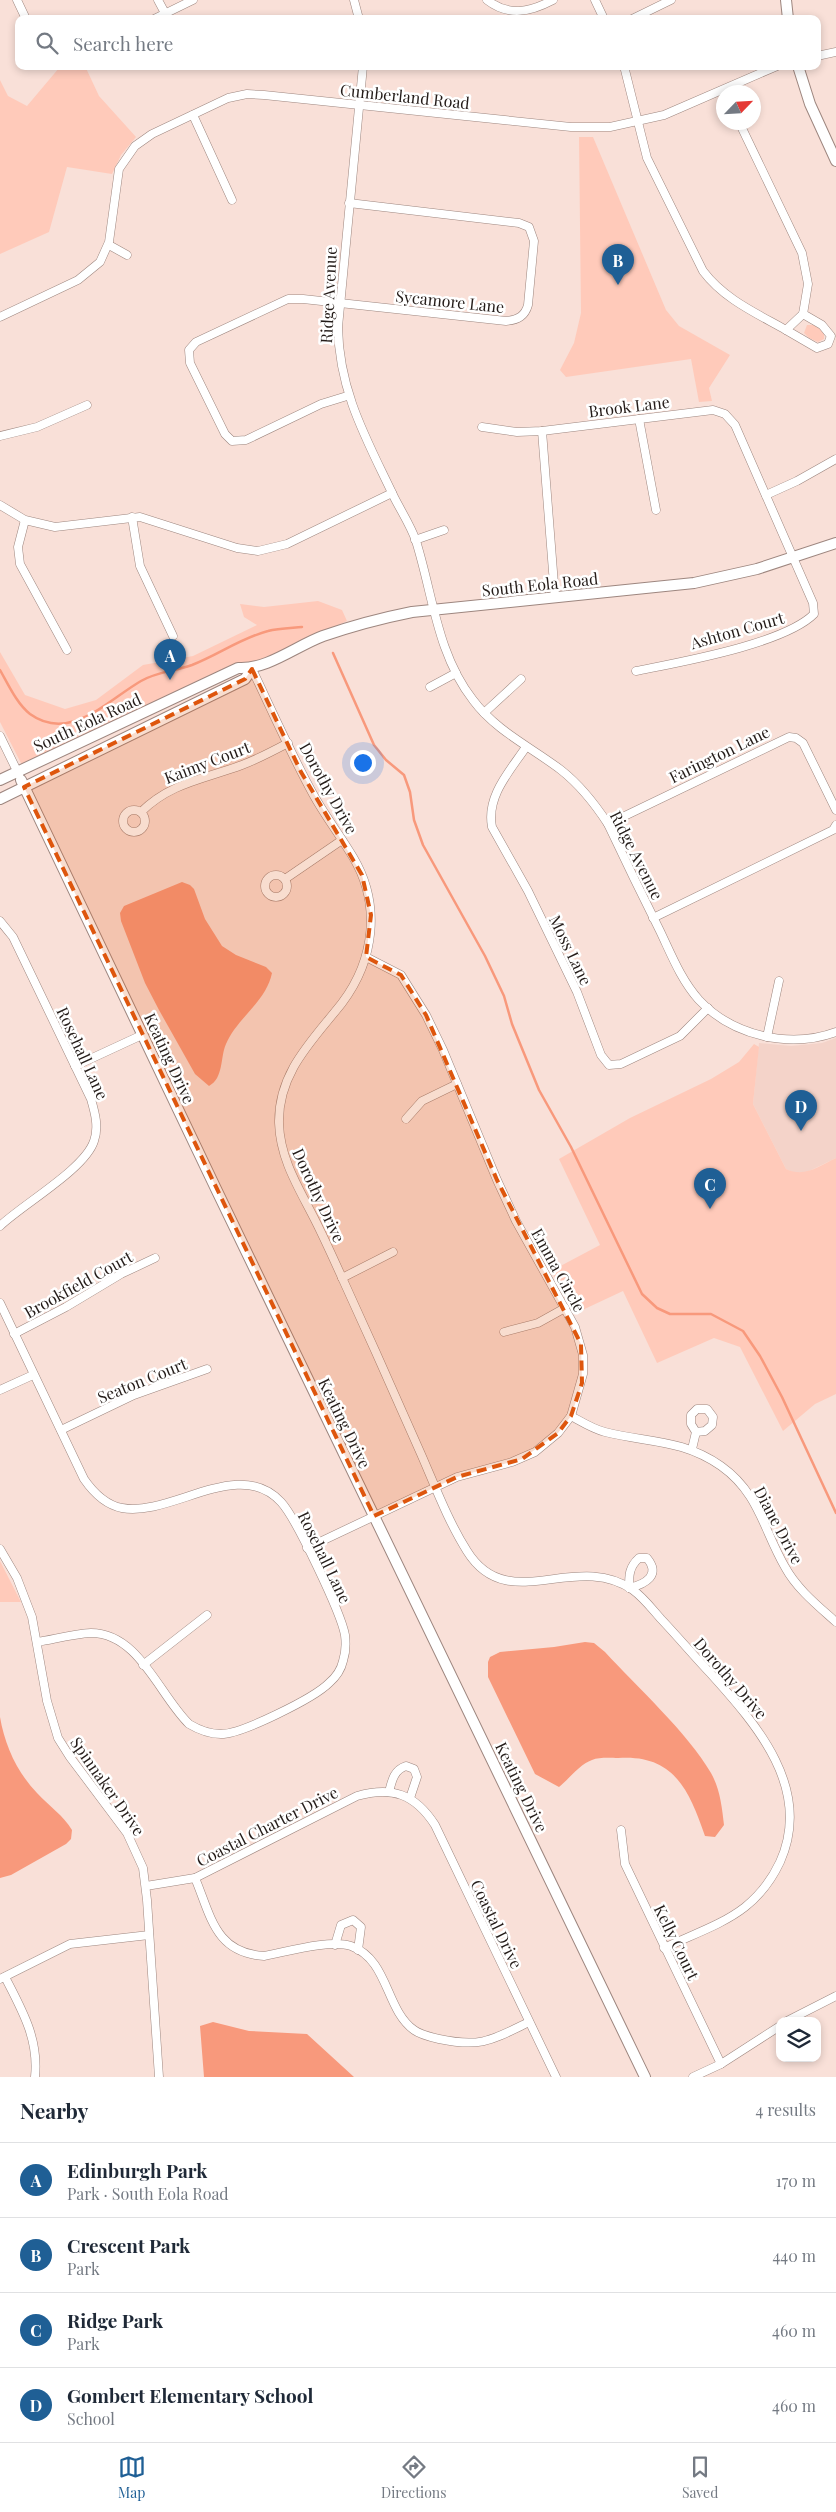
<!DOCTYPE html>
<html lang="en">
<head>
<meta charset="utf-8">
<style>
	body { margin:0; font-family:"Playfair Display",serif; background:#f2f2f3; color:#1f2937 }
	.controls { position:absolute; right:15px; bottom:15px; display:grid; overflow:hidden; border-radius:10px; box-shadow:0 2px 8px #0003 }
	.controls button { width:45px; height:45px; display:grid; place-items:center; padding:0; border:0; border-bottom:1px solid #e0e1e3; background:#fff; color:#1f2937; font:25px sans-serif }
	.compass { position:absolute; left:716px; top:85px; width:45px; height:45px; border-radius:50%; background:#fff; box-shadow:0 2px 8px #0003; rotate:65deg }
	.you { position:absolute; left:362px; top:762px; width:18px; height:18px; margin:-12px; border:4px solid #fff; border-radius:50%; background:#1a73e8; box-shadow:0 0 0 8px #1a73e833 }
	.badge { display:grid; place-items:center; width:32px; height:32px; border-radius:50%; background:#1f5f95; color:#fff; font-size:16px; font-weight:700 }
	.pin { position:absolute; translate:-50% -41px; filter:drop-shadow(0 1px 2px #0008) }
	.pin::after { content:''; position:absolute; top:26px; width:18px; height:15px; background:inherit; clip-path:polygon(0 0,100% 0,50% 100%) }
	.list { margin:0; padding:0; list-style:none }
	h2 { display:flex; justify-content:space-between; align-items:center; height:65px; margin:0; padding:0 20px; font-size:21px }
	h2 small { font-size:16px; font-weight:400; color:#747a83 }
	.list li { display:grid; grid-template-columns:32px 1fr auto; gap:15px; align-items:center; box-sizing:border-box; height:75px; padding:0 20px; border-top:1px solid #e0e1e3 }
	.list b { display:block; font-size:19px; white-space:nowrap }
	.list p { margin:0; font-size:16px; white-space:nowrap; color:#747a83 }
	.list em { font-size:16px; font-style:normal; color:#747a83 }
	.icon { flex:none; width:28px; height:28px; fill:none; stroke:currentColor; stroke-width:2; stroke-linecap:round; stroke-linejoin:round }
	.map { position:relative; flex:none; width:836px; height:2077px; overflow:hidden }
	.search { position:absolute; background:#fff; box-shadow:0 2px 8px #0003; left:15px; right:15px; top:15px; height:55px; display:flex; align-items:center; gap:12px; box-sizing:border-box; padding:0 18px; border-radius:10px; color:#747a83; font-size:19px }
	.sheet { height:365px; background:#fff }
	nav { display:flex; justify-content:space-around; align-items:center; box-sizing:border-box; height:70px; border-top:1px solid #e0e1e3; background:#fff; font-size:14px; color:#747a83 }
	nav a { display:grid; justify-items:center; gap:2px }
	nav .on { color:#1f5f95 }
	.map>svg:first-child { display:block }
	.built { fill:#f4d3c9 }
	.green { fill:#ffcaba }
	.water { fill:#f8997c }
	.lines { fill:none; stroke-linecap:round; stroke-linejoin:round }
	.stream { stroke:#f8997c; stroke-width:2.5 }
	.minor-casing { stroke:#9d867f; stroke-width:9 }
	.tertiary-casing { stroke:#9d867f; stroke-width:12 }
	.minor { stroke:#fff; stroke-width:8 }
	.tertiary { stroke:#fff; stroke-width:10 }
	.marked { fill:#de560d; fill-opacity:0.2; stroke:#de560d; stroke-width:4; stroke-dasharray:10 6; stroke-linejoin:round }
	.labels { text-anchor:middle; dominant-baseline:central; stroke-width:5; stroke-linejoin:round; paint-order:stroke }
	.street-label { font-size:16px; fill:#241c19; stroke:#fff }
</style>
</head>
<body>
<div class="map">
<svg width="836" height="2077" viewBox="0 0 836 2077">
	<rect width="100%" height="100%" fill="#f9e0d8"/>
	<path class="built" d="M836 1038V1158L805 1173 796 1174 786 1169 753 1104 759 1043 791 1046 822 1043Z"/>
	<g class="green">
		<path d="M69 66H85L99 96 136 137 121 155 112 174 67 167 49 232 0 254V80L8 96 27 106 59 68Z"/>
		<path d="M579 137H593L666 310 679 326 730 355 709 388 712 401 699 402 691 359 566 377 560 370 574 343 581 313Z"/>
		<path d="M807 325H813L824 331V339L818 342 809 338 804 333Z"/>
		<path d="M318 601 342 610 347 621 30 765 23 767 0 722V652L25 695 65 709 96 700 143 665 193 656 257 625 244 617 240 604 264 607Z"/>
		<path d="M754 1044 759 1047 753 1104 786 1169C805 1178 819 1166 836 1158V1394L815 1404 783 1431 740 1347 714 1338 657 1363 623 1291 576 1313 551 1271 600 1245 559 1159 630 1118 711 1079 739 1062Z"/>
		<path d="M0 1561 21 1602H0Z"/>
	</g>
	<g class="water">
		<path d="M182 882 190 885 194 889 205 919 222 946 236 955 266 967 272 973C266 1002 237 1018 226 1044 220 1057 224 1078 209 1086L195 1074 159 1010 145 983 121 921 120 913 124 906Z"/>
		<path d="M585 1642 594 1643 605 1652C637 1687 688 1733 711 1773 720 1789 722 1807 724 1825L715 1837 705 1836C689 1790 674 1754 618 1758 611 1758 599 1757 592 1760 580 1764 569 1779 559 1787L535 1774 488 1677V1662L490 1657 500 1652 554 1647Z"/>
		<path d="M0 1717C5 1746 17 1772 37 1793 49 1806 64 1816 72 1830L71 1839 66 1844 11 1875 0 1878Z"/>
		<path d="M213 2022 249 2031 307 2034 354 2077H204L200 2026Z"/>
	</g>
	<g class="lines">
		<g class="stream">
			<path d="M333 653 374 745 386 760 404 775 410 792 414 820 423 845 485 956 504 996 512 1024 539 1090 571 1147 642 1294 657 1308 670 1314H711L743 1331 760 1356 782 1397 836 1513"/>
			<path d="M0 670C8 684 17 704 30 714 70 743 108 700 141 681 156 672 175 671 192 665 218 655 241 638 268 631 278 628 291 628 302 627"/>
		</g>
		<g class="minor-casing">
			<g id="minor">
				<path d="M17 0 26 19"/>
				<path d="M158 0 165 13"/>
				<path d="M354 0 359 19"/>
				<path d="M487 0C509 17 530 12 553 0"/>
				<path d="M595 0 604 19"/>
				<path d="M154 19 193 0"/>
				<path d="M632 19 671 0"/>
				<path d="M817 56 836 52"/>
				<path d="M363 66 338 327C339 392 367 440 394 497 401 511 411 526 416 541 433 595 437 654 473 700 496 731 531 747 561 770 580 785 595 804 608 824 625 860 642 895 660 931 671 954 681 980 699 1000 733 1036 790 1049 836 1032"/>
				<path d="M624 66 647 158 703 271C724 299 756 313 786 330L803 314"/>
				<path d="M193 115 232 200"/>
				<path d="M739 122 802 253 808 284 803 314"/>
				<path d="M109 245 127 255"/>
				<path d="M0 317 78 280 100 262 109 242 119 169 135 146 152 134 228 98 247 94 264 95 571 127H610L664 115 777 66"/>
				<path d="M786 330 817 348 828 344 831 336 822 325 803 314"/>
				<path d="M347 396 321 404 246 440 232 441 225 434 190 363 189 350 196 342 288 299H303L506 321C518 320 525 316 528 305L534 241 529 227 519 223 349 203"/>
				<path d="M639 419 656 510"/>
				<path d="M482 427 517 432 542 431 713 410 725 414 735 425 813 603 814 614C784 644 680 662 636 671"/>
				<path d="M542 431 555 597"/>
				<path d="M0 436 37 427 87 405"/>
				<path d="M766 495 797 481 836 459"/>
				<path d="M0 505 25 520 55 527 140 517 237 548 258 551 287 544 392 493"/>
				<path d="M132 517 140 566 173 636"/>
				<path d="M25 520 18 547 20 564 67 650"/>
				<path d="M415 540 444 530"/>
				<path d="M252 669C272 711 291 754 313 794 325 816 340 835 353 857 381 904 375 959 342 1003 313 1040 278 1072 279 1123 280 1160 300 1190 316 1222 326 1242 335 1262 344 1282 370 1339 396 1397 421 1454 435 1486 448 1521 467 1551 508 1617 575 1550 633 1590 644 1598 652 1609 661 1619 678 1637 694 1656 711 1674 757 1725 813 1789 780 1862 772 1879 760 1895 745 1907 722 1925 691 1935 664 1948"/>
				<path d="M430 687 456 673"/>
				<path d="M484 713 521 679"/>
				<path d="M0 736 19 775"/>
				<path d="M526 747C510 771 486 796 492 827L528 891 577 992 601 1055 609 1065 621 1064 680 1036 708 1008"/>
				<circle cx="134" cy="821" r="11"/>
				<path d="M141 812C170 783 204 779 242 765 258 759 273 751 288 743"/>
				<path d="M608 824 789 737 796 738 803 743 836 810"/>
				<circle cx="276" cy="886" r="11"/>
				<path d="M285 879 342 840"/>
				<path d="M653 918 833 830 836 825"/>
				<path d="M0 921 13 937 91 1099C95 1113 99 1127 94 1141 85 1169 23 1204 0 1226"/>
				<path d="M767 1037 779 981"/>
				<path d="M75 1066 142 1035"/>
				<path d="M406 1119 422 1101 457 1084"/>
				<path d="M342 1278 393 1252"/>
				<path d="M0 1303 84 1479C93 1492 106 1505 122 1508 172 1517 239 1456 281 1502 296 1518 341 1613 345 1635 346 1643 346 1652 343 1661 341 1670 336 1677 329 1683 314 1698 242 1734 221 1734 208 1734 199 1730 189 1724 159 1695 139 1633 91 1633 73 1634 55 1639 37 1642"/>
				<path d="M504 1332 538 1323 565 1308"/>
				<path d="M14 1334 66 1307 121 1274 155 1258"/>
				<path d="M0 1390 33 1375"/>
				<path d="M571 1416C582 1422 593 1429 605 1432 649 1443 682 1439 721 1466 759 1493 763 1529 785 1567 797 1589 817 1605 836 1622"/>
				<path d="M61 1430 134 1395 207 1369"/>
				<path d="M692 1449 696 1432 705 1431 712 1425 713 1417 707 1409H697L691 1415V1424L696 1432"/>
				<path d="M307 1548 457 1477 512 1462 535 1452 558 1433 571 1416 583 1374V1355L575 1327 516 1221 497 1180 443 1050 426 1015 401 975 366 957"/>
				<path d="M0 1549 17 1578 32 1617 47 1701 58 1738 70 1757 127 1833 143 1868 147 1900 159 2077"/>
				<path d="M639 1558H647C661 1575 646 1584 629 1588 629 1575 629 1567 639 1558Z"/>
				<path d="M143 1665 207 1615"/>
				<path d="M389 1792C392 1780 394 1770 406 1766L414 1769 417 1777 410 1798"/>
				<path d="M621 1830 625 1864 721 2064"/>
				<path d="M195 1878C211 1916 215 1953 264 1956 286 1952 330 1939 351 1946 389 1960 385 2009 414 2030 421 2035 430 2037 439 2039 481 2048 492 2040 529 2022"/>
				<path d="M146 1886 195 1878 357 1796C392 1786 415 1794 435 1825L556 2077"/>
				<path d="M335 1945 341 1925 353 1920 361 1927 358 1950"/>
				<path d="M5 1977C22 2010 39 2039 35 2077"/>
				<path d="M0 1979 70 1944 149 1935"/>
				<path d="M787 2021 836 1996"/>
				<path d="M693 2077 721 2064 780 2026"/>
			</g>
		</g>
		<g class="tertiary-casing">
			<g id="tertiary">
				<path d="M786 0 788 19"/>
				<path d="M798 66 810 104 836 161"/>
				<path d="M0 780 238 668C267 670 296 646 323 636 352 626 382 618 412 612L694 583 757 569 836 543"/>
				<path d="M21 780 217 1191 645 2077"/>
				<path d="M0 799 245 679 252 669"/>
			</g>
		</g>
		<use href="#minor" class="minor"/>
		<use href="#tertiary" class="tertiary"/>
	</g>
	<path class="marked" d="M252 669 301 772 362 875 371 915 366 957 401 975 426 1015 497 1180 581 1344 582 1383 571 1416 558 1433 522 1459 457 1477 374 1516 24 787 245 679Z"/>
	<g class="labels">
		<g class="street-label">
			<text transform="translate(405 96) rotate(6)">Cumberland Road</text>
			<text transform="translate(328 295) rotate(-87)">Ridge Avenue</text>
			<text transform="translate(450 301) rotate(6)">Sycamore Lane</text>
			<text transform="translate(629 406) rotate(-7)">Brook Lane</text>
			<text transform="translate(540 584) rotate(-6)">South Eola Road</text>
			<text transform="translate(737 630) rotate(-16)">Ashton Court</text>
			<text transform="translate(87 722) rotate(-25)">South Eola Road</text>
			<text transform="translate(719 754) rotate(-26)">Farington Lane</text>
			<text transform="translate(207 762) rotate(-21)">Kaimy Court</text>
			<text transform="translate(329 788) rotate(61)">Dorothy Drive</text>
			<text transform="translate(637 855) rotate(63)">Ridge Avenue</text>
			<text transform="translate(571 950) rotate(64)">Moss Lane</text>
			<text transform="translate(83 1053) rotate(65)">Rosehall Lane</text>
			<text transform="translate(170 1058) rotate(65)">Keating Drive</text>
			<text transform="translate(319 1195) rotate(65)">Dorothy Drive</text>
			<text transform="translate(559 1270) rotate(61)">Emma Circle</text>
			<text transform="translate(78 1284) rotate(-29)">Brookfield Court</text>
			<text transform="translate(142 1380) rotate(-22)">Seaton Court</text>
			<text transform="translate(345 1423) rotate(64)">Keating Drive</text>
			<text transform="translate(779 1525) rotate(62)">Diane Drive</text>
			<text transform="translate(325 1557) rotate(64)">Rosehall Lane</text>
			<text transform="translate(731 1678) rotate(49)">Dorothy Drive</text>
			<text transform="translate(108 1786) rotate(55)">Spinnaker Drive</text>
			<text transform="translate(522 1787) rotate(64)">Keating Drive</text>
			<text transform="translate(267 1826) rotate(-27)">Coastal Charter Drive</text>
			<text transform="translate(497 1924) rotate(64)">Coastal Drive</text>
			<text transform="translate(677 1942) rotate(64)">Kelly Court</text>
		</g>
	</g>
</svg>
<div class="controls">
<button><svg class="icon" aria-label="layers" viewBox="0 0 24 24"><path d="M12 4l9 5-9 5-9-5zM3 14l9 5 9-5"/></svg></button>
</div>
<svg class="compass" viewBox="-18 -18 36 36"><path d="M0-13l5 13h-10z" fill="#e53935"/><path d="M0 13l5-13h-10z" fill="#747a83"/></svg>
<div class="you"></div>
<div class="pin badge" style="left:170px;top:680px">A</div>
<div class="pin badge" style="left:618px;top:285px">B</div>
<div class="pin badge" style="left:710px;top:1209px">C</div>
<div class="pin badge" style="left:801px;top:1131px">D</div>
<div class="search"><svg class="icon" aria-label="search" viewBox="0 0 24 24"><circle cx="10" cy="10" r="6"/><path d="M15 15l6 6"/></svg>Search here</div>
</div>
<section class="sheet">
<h2>Nearby<small>4 results</small></h2>
<ul class="list">
<li><span class="badge">A</span><div><b>Edinburgh Park</b><p>Park · South Eola Road</p></div><em>170 m</em></li>
<li><span class="badge">B</span><div><b>Crescent Park</b><p>Park</p></div><em>440 m</em></li>
<li><span class="badge">C</span><div><b>Ridge Park</b><p>Park</p></div><em>460 m</em></li>
<li><span class="badge">D</span><div><b>Gombert Elementary School</b><p>School</p></div><em>460 m</em></li>
</ul>
</section>
<nav>
<a class="on"><svg class="icon" aria-label="map" viewBox="0 0 24 24"><path d="M3 6l6-2 6 2 6-2v14l-6 2-6-2-6 2zM9 4v14M15 6v14"/></svg>Map</a>
<a><svg class="icon" aria-label="directions" viewBox="0 0 24 24"><path d="M12 3l9 9-9 9-9-9zM9 14v-3h6M13 9l2 2-2 2"/></svg>Directions</a>
<a><svg class="icon" aria-label="saved" viewBox="0 0 24 24"><path d="M7 4h10v16l-5-4-5 4z"/></svg>Saved</a>
</nav>
</body>
</html>
